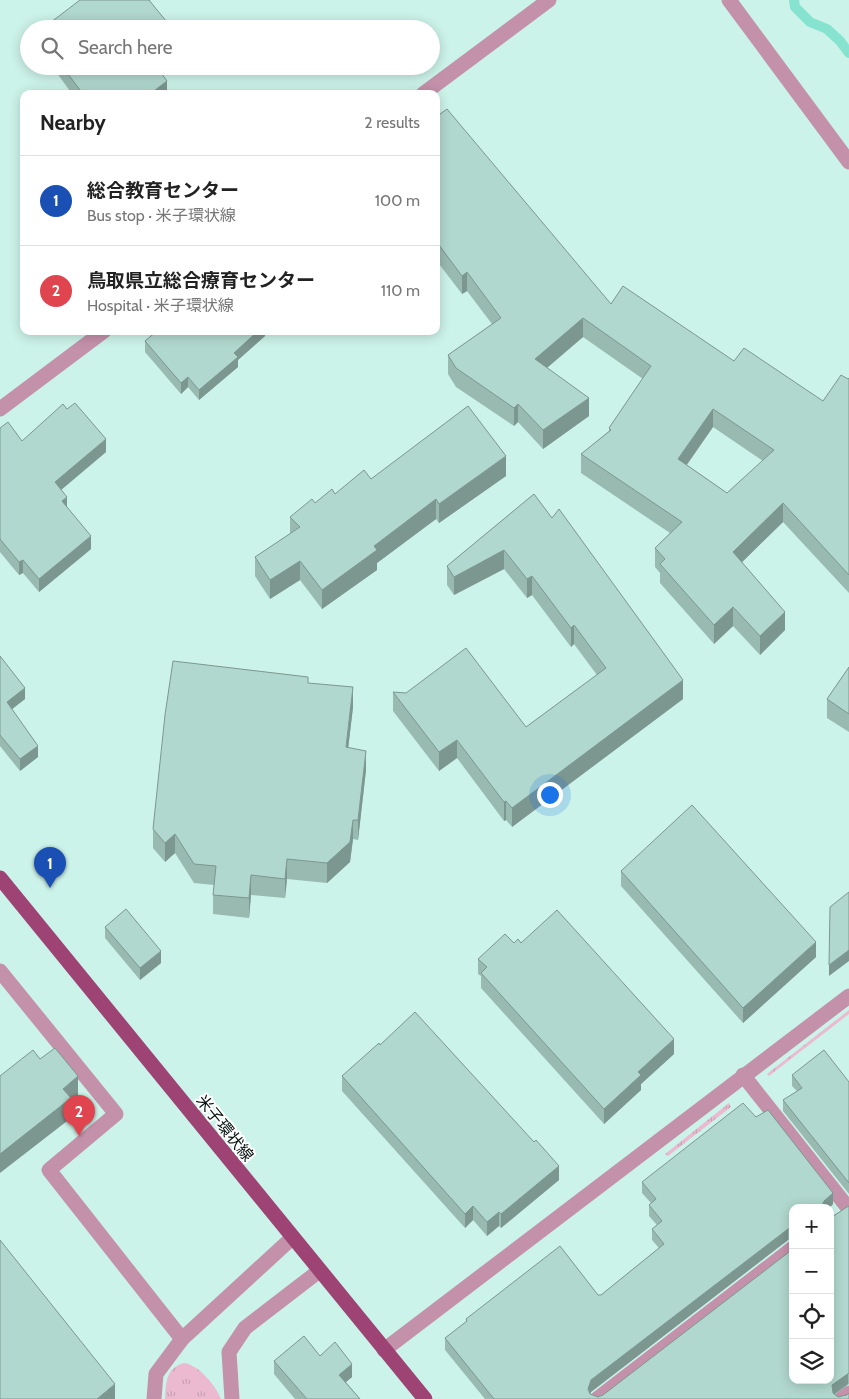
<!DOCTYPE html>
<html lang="en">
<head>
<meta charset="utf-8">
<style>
	body { margin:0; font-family:Cabin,"Noto Sans JP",sans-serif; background:#f6f6f6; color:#222 }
	.controls { position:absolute; right:15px; bottom:15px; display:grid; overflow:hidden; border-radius:10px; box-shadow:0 2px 12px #0003 }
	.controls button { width:45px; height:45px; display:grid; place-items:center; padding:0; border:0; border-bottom:1px solid #e0e0e0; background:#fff; color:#222; font:25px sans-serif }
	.you { position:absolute; left:549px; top:794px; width:18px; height:18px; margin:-12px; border:4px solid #fff; border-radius:50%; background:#1a73e8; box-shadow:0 0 0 8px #1a73e833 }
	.badge { display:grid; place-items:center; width:32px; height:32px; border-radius:50%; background:#2563eb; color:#fff; font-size:16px; font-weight:700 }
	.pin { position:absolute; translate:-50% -41px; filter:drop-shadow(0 1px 2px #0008) }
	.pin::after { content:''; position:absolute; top:26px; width:18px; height:15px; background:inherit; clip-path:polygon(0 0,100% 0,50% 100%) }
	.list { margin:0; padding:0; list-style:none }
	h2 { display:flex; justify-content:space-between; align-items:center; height:65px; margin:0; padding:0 20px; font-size:21px }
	h2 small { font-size:16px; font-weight:400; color:#767676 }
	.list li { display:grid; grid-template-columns:32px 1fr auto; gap:15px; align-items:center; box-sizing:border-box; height:90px; padding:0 20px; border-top:1px solid #e0e0e0 }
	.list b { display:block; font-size:19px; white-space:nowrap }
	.list p { margin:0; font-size:16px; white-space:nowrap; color:#767676 }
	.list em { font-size:16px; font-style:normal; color:#767676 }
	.icon { flex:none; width:28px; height:28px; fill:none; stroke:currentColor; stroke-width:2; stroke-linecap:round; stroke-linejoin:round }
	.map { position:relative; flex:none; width:849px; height:1399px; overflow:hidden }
	.search { position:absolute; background:#fff; box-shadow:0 2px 12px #0003; left:20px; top:20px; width:420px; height:55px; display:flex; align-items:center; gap:12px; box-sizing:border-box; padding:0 18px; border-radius:28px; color:#767676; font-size:19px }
	.panel { position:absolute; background:#fff; box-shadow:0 2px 12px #0003; left:20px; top:90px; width:420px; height:245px; border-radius:10px }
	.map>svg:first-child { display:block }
	.grass { fill:url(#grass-tufts) }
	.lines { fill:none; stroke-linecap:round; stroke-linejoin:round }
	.stream { stroke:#86e3cf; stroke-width:10 }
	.minor { stroke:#c491aa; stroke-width:15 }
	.major { stroke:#9d4474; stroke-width:15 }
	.wall { fill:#98bab1; fill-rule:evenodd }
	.shaded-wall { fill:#7c9790 }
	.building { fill:#b1d8ce; stroke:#7c9790; fill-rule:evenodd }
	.labels { text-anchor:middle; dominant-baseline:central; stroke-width:4; stroke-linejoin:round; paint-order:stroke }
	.street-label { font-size:16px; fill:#04110e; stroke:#fff }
</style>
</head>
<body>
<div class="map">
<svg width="849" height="1399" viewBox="0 0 849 1399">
	<defs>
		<pattern id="grass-tufts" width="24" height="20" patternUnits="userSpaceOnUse" patternTransform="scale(1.25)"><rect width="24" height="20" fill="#ebbad1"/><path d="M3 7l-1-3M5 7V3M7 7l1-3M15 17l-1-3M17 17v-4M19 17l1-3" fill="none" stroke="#c89fb2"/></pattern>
	</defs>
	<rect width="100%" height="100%" fill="#ccf3e9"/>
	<g class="grass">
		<path d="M849 1010V1014L769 1076 767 1074Z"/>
		<path d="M729 1103 731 1107 668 1156 665 1154Z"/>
		<path d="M184 1363C199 1365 216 1386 221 1399H165C166 1382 166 1368 184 1363Z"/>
	</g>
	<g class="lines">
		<path class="stream" d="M794 0 795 7 810 22 827 29 840 41 849 53"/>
		<g class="minor">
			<path d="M729 0 849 162"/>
			<path d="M423 94 549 0"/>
			<path d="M0 409 104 331"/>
			<path d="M0 971 116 1114 49 1170 182 1339"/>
			<path d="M743 1075 849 1209"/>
			<path d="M384 1350 849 996"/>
			<path d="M154 1399 156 1374 182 1339 292 1238"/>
			<path d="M232 1399 229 1352 245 1328 319 1271"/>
			<path d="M597 1399 793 1248"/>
			<path d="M841 1399 849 1393"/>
		</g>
		<path class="major" d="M0 878 425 1399"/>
	</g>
	<g class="wall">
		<path d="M52 66H156L167 94H72Z"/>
		<path d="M436 117 611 304 734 361 823 401 849 378V593L783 522 742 562 785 630 760 655 733 626 714 644 660 583V573L655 567V548L670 533 581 473V454L609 431V428L643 379 583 337 547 368 589 416 543 449 518 422 514 426 456 387 448 374V355L492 324 467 291 462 294 436 260ZM713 427 763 461 727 493 687 465Z"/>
		<path d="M265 331V336L238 360V367L199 400 188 387 181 394 145 352V341Z"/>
		<path d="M0 428 22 441 106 452 61 490 67 507 91 549 39 592 23 573 19 575 0 552Z"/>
		<path d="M506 476 439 523 436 519 377 563V570L322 609 300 580 270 599 255 576V557L290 534V517L315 503 371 479Z"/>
		<path d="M534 494 683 699 512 827 506 820 504 821 457 758 439 771 393 711V692L526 727 597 675 574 644 571 647 532 595 527 598 504 569 454 595 447 585V566Z"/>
		<path d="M0 656 25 699 12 709 38 757 20 771 0 746Z"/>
		<path d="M849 667V732L827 718V699Z"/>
		<path d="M308 683 353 707 348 748 366 770 358 840 353 839 350 862 327 883 287 879 285 898 251 895 249 918 213 914V895L214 885 194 883 175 853 165 862 153 848V829Z"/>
		<path d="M621 871 816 957 743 1023 621 886Z"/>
		<path d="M105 927 161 963 140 980 105 938Z"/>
		<path d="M514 943H521L674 1054 641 1084V1090L604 1124 481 988V976L478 974V959Z"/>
		<path d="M380 1045 559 1180 501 1228 499 1226 487 1236 473 1220 465 1228 342 1091V1076Z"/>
		<path d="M792 1075 849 1082V1194L783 1111V1100L797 1091 792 1086Z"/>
		<path d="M642 1182 833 1204 829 1208H793V1240H788L591 1392 590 1394 598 1397 603 1395 793 1249 832 1217 849 1206V1384L835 1394 838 1397 849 1399H485L445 1350V1338L466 1322V1319L598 1295H601L659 1248 652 1240V1229L657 1225 649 1216V1205L651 1203 642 1193Z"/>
		<path d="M320 1356 352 1377 346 1382 360 1399H295L274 1374V1361Z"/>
	</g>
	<g class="shaded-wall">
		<path d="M166 21V29H156Z"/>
		<path d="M167 81V94H150Z"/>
		<path d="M467 272V291L462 294V276Z"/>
		<path d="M583 318V337L535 378V359Z"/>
		<path d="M258 331H265V336L238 360V367L199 400V390L234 353Z"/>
		<path d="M188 377V387L181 394V383Z"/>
		<path d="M589 398V416L543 449V430Z"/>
		<path d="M518 404V422L514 426V408Z"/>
		<path d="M713 409V427L678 477V459Z"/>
		<path d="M106 439V452L55 495V482Z"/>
		<path d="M506 456V476L439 523V504Z"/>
		<path d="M67 497V510L62 501Z"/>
		<path d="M436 499V519L377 563V570L322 609V590L374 546Z"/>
		<path d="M783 503V522L733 571V552Z"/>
		<path d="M91 536V549L39 592V579Z"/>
		<path d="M504 550V569L454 595V577Z"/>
		<path d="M23 560V573L19 575V562Z"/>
		<path d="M300 561V580L270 599V580Z"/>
		<path d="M532 576V595L527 598V579Z"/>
		<path d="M733 607V626L714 644V625Z"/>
		<path d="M785 612V630L760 655V636Z"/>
		<path d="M574 625V644L571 647V628Z"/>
		<path d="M683 680V699L512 827V808Z"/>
		<path d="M353 687V707L346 767V747Z"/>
		<path d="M25 688V699L7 713V702Z"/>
		<path d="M457 740V758L439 771V752Z"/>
		<path d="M38 746V757L20 771V759Z"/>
		<path d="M366 751V770L358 840V820Z"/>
		<path d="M506 801V820L504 821V802Z"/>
		<path d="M353 820V839L350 862 327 883V863Z"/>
		<path d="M175 834V853L165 862V843Z"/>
		<path d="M287 859V879L285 898V879Z"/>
		<path d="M251 875V895L249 918V898Z"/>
		<path d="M816 942V957L743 1023V1008Z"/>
		<path d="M849 950V961L829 976V965Z"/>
		<path d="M161 951V963L140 980V968Z"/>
		<path d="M674 1039V1054L641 1084V1090L604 1124V1109L638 1072Z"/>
		<path d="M78 1076V1096L71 1102V1118L0 1173V1154L63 1089Z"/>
		<path d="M559 1166V1180L501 1228V1214Z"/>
		<path d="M833 1193V1204L829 1208H821L824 1201Z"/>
		<path d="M473 1206V1220L465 1228V1214Z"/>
		<path d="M499 1212V1226L487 1236V1222Z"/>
		<path d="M788 1229V1240L591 1392 588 1399V1389L591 1380Z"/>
		<path d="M352 1364V1377L339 1388V1375Z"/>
		<path d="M848 1373V1384L832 1396V1385Z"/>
		<path d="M115 1384V1399H97Z"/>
	</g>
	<g class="building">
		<path d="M80 0H149L166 21 156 29H42Z"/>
		<path d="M62 66H156L167 81 150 94H83Z"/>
		<path d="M447 109 611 304 623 286 734 361 744 348 823 401 841 375 848 379 849 378V575L783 503 733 552 785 612 760 636 733 607 714 625 660 564 665 559 655 548 682 522 581 454 611 430 609 428 651 366 583 318 535 359 589 398 543 430 518 404 514 408 456 368 448 355 501 318 467 272 462 276 436 241V117ZM713 409 774 450 727 493 678 459Z"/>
		<path d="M157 331H258L234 353 238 357 199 390 188 377 181 383 145 341Z"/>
		<path d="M75 403 106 439 55 482 67 497 62 501 91 536 39 579 23 560 19 562 0 539V428L8 422 22 441 63 404 67 409Z"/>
		<path d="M468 406 506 456 439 504 436 499 374 546 377 550 322 590 300 561 270 580 255 557 300 527 290 517 312 499 315 503 332 489 335 494 364 470 371 479Z"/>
		<path d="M534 494 552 518 559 509 683 680 512 808 506 801 504 802 457 740 439 752 393 692 406 693 466 648 526 727 606 668 574 625 571 628 532 576 527 579 504 550 454 577 447 566Z"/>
		<path d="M0 656 25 688 7 702 38 746 20 759 0 735Z"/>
		<path d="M173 661 308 677V683L353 687 346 747 366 751 358 820H353L350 842 327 863 287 859 285 879 251 875 249 898 213 895 216 866 194 864 175 834 165 843 153 829 165 715Z"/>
		<path d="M849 667V714L827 699Z"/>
		<path d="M692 805 816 942 743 1008 621 871Z"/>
		<path d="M849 892V950L829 965 830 907Z"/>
		<path d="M126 909 161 951 140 968 105 927Z"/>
		<path d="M557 910 674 1039 638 1072 641 1075 604 1109 481 973 487 967 478 959 505 934 514 943 518 939 521 943Z"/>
		<path d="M415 1012 534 1142 536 1140 559 1166 501 1214 499 1212 487 1222 473 1206 465 1214 342 1076 379 1043 380 1045Z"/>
		<path d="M55 1048 78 1076 63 1089 71 1098 0 1154V1076L33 1050 40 1059Z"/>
		<path d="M824 1050 849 1082V1183L783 1100 802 1088 792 1075Z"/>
		<path d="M743 1103 756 1117 768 1110 833 1193 824 1201 821 1208H793V1229H788L591 1380 588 1389 590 1394 598 1397 603 1395 793 1249V1380H830V1217H832L847 1207 849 1206V1373L832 1385 833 1393 838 1397 847 1395 849 1393V1399H494L445 1338 467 1321 466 1319 560 1246 598 1295H601L664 1244 652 1229 662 1221 649 1205 656 1199 642 1182Z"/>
		<path d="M0 1240 115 1384 97 1399H0Z"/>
		<path d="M304 1336 320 1356 335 1342 352 1364 339 1375 360 1399H307L274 1361Z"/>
	</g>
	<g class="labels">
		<g class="street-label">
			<text transform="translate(225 1128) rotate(51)">米子環状線</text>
		</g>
	</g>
</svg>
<div class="controls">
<button>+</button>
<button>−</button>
<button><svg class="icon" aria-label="locate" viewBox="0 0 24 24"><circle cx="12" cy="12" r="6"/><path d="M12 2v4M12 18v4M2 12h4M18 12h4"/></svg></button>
<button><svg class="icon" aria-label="layers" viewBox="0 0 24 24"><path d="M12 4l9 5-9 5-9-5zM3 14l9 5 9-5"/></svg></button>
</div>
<div class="you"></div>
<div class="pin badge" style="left:50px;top:888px;background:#1a4fb4">1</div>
<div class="pin badge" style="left:79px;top:1136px;background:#e0444e">2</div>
<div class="search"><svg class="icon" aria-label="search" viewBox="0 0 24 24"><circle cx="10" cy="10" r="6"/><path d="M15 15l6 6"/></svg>Search here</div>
<section class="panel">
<h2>Nearby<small>2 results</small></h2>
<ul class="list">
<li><span class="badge" style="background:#1a4fb4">1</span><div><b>総合教育センター</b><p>Bus stop · 米子環状線</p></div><em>100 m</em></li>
<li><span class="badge" style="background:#e0444e">2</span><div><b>鳥取県立総合療育センター</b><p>Hospital · 米子環状線</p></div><em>110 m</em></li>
</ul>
</section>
</div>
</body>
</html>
